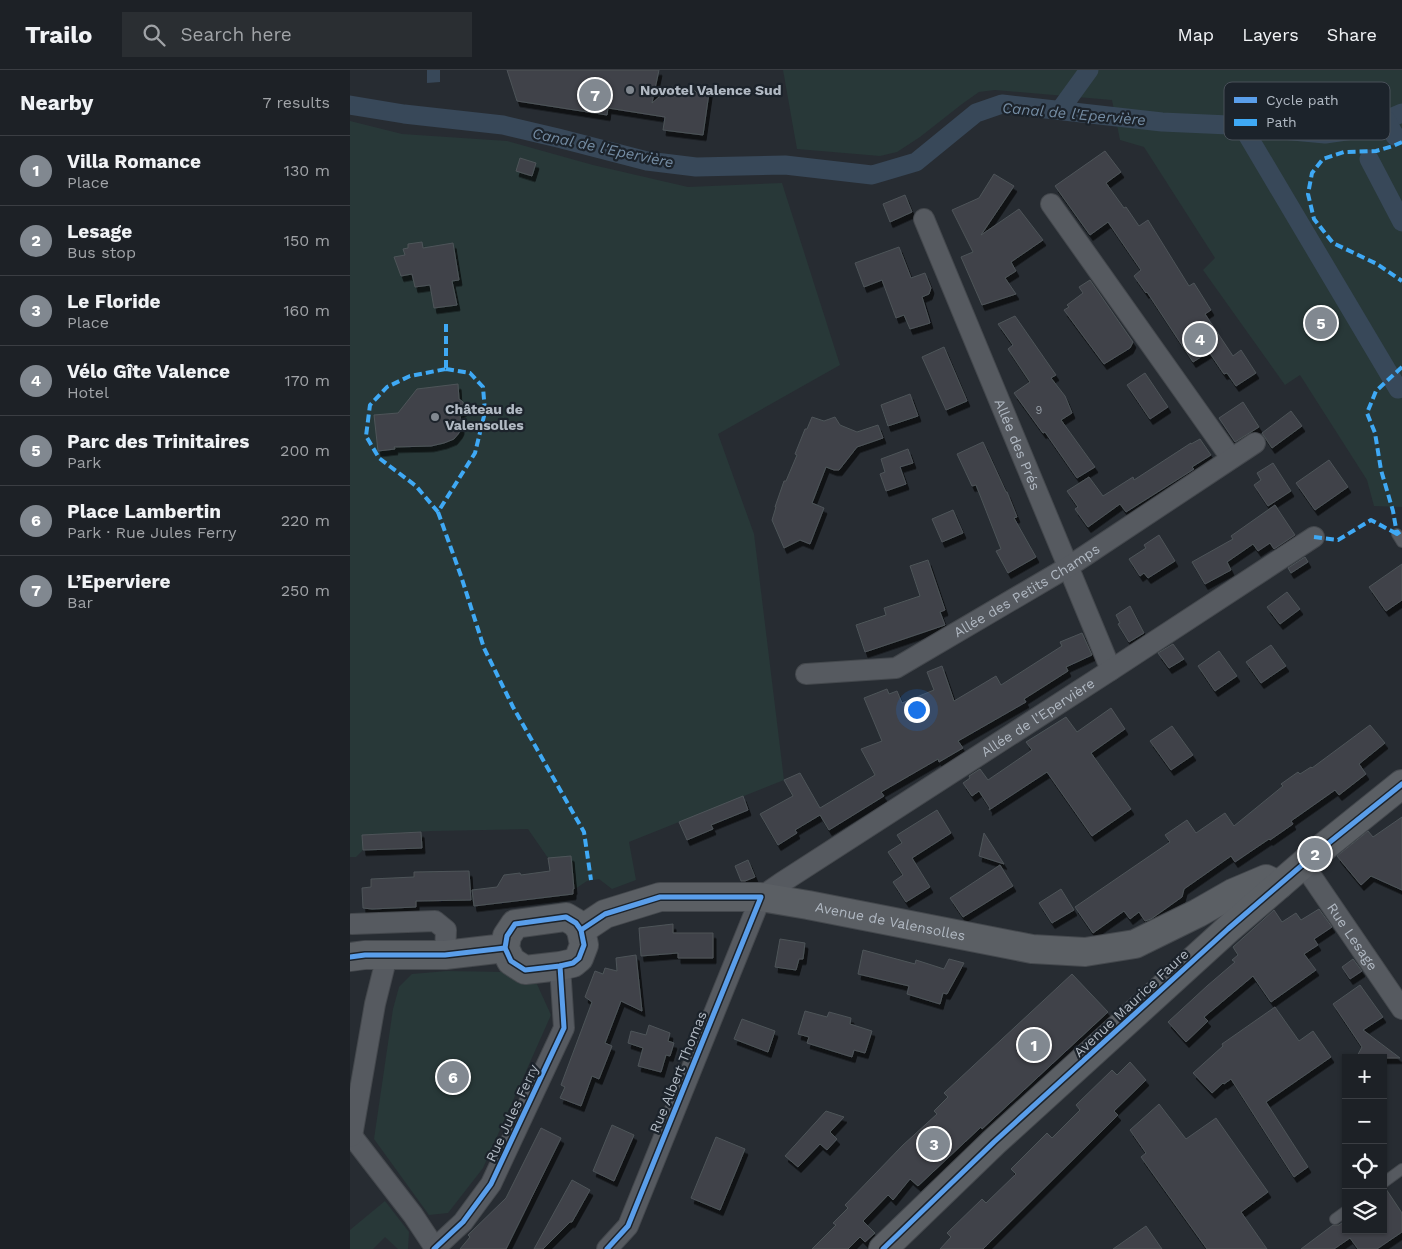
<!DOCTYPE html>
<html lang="en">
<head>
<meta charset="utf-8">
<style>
	body { margin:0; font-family:"Work Sans",sans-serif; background:#2a2e32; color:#f1f3f6 }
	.controls { position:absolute; right:15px; bottom:15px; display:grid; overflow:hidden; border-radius:0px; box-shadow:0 1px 4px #0004 }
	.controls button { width:45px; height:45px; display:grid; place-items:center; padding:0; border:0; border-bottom:1px solid #3b3e43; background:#1d2126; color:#f1f3f6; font:25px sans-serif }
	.you { position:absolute; left:566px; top:639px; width:18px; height:18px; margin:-12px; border:4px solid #fff; border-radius:50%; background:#1a73e8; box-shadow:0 0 0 8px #1a73e833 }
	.badge { display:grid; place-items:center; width:32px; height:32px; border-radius:50%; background:#818890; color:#fff; font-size:16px; font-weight:700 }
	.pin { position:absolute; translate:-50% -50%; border:2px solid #fff; box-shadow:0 1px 5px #0006 }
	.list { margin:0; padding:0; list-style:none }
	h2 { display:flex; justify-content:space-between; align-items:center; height:65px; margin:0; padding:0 20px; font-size:21px }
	h2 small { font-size:16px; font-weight:400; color:#a0a3a7 }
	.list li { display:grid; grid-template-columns:32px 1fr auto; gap:15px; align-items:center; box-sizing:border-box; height:70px; padding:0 20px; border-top:1px solid #3b3e43 }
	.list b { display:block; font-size:19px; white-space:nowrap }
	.list p { margin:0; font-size:16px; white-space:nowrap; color:#a0a3a7 }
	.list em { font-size:16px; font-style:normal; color:#a0a3a7 }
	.icon { flex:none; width:28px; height:28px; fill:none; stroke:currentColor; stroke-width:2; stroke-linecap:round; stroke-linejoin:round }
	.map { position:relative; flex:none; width:1052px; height:1179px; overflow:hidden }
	header { display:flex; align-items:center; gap:30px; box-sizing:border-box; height:70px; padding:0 25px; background:#1d2126; border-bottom:1px solid #3b3e43 }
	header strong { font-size:24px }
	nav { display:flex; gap:28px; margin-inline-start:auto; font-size:18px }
	.search { width:350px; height:45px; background:#2a2e32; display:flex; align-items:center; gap:12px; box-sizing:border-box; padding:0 18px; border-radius:0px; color:#a0a3a7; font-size:19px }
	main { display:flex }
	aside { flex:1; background:#1d2126 }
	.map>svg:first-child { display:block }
	.green { fill:#283838 }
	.water { fill:#384859 }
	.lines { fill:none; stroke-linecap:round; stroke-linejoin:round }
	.canal { stroke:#384859; stroke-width:19 }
	.building { fill:#3f4348; stroke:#4e5459; filter:url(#shadow) }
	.lane-casing { stroke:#44484d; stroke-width:12 }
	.street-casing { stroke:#44484d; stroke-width:22 }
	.secondary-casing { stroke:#44484d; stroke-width:30 }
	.lane { stroke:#565a60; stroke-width:10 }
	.street { stroke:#565a60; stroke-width:20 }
	.secondary { stroke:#5b5f64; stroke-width:28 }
	.quiet { stroke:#3fa9f5; stroke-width:4; stroke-dasharray:8 4; stroke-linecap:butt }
	.cycleway-casing { stroke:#1c232b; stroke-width:8 }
	.cycleway { stroke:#5a9eea; stroke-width:5 }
	.poi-dot { fill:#818890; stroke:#1c232b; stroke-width:2 }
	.labels { text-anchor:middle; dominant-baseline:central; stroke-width:4.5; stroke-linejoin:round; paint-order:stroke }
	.number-label { font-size:11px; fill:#949ca4 }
	.poi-label { font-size:14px; font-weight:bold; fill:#b1b9c3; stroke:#1c232b; text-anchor:start }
	.street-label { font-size:14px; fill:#b1b9c3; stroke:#1c232b }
	.water-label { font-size:15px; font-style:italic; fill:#748ca3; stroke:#1c232b }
	.key { fill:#1c232b; stroke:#495059; stroke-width:1 }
	.key-label { font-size:14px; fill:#b1b9c3 }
</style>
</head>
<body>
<header>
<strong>Trailo</strong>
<div class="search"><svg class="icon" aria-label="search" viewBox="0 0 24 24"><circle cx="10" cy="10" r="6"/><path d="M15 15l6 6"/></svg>Search here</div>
<nav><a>Map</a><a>Layers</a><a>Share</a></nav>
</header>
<main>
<aside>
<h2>Nearby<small>7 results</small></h2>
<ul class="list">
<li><span class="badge">1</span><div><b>Villa Romance</b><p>Place</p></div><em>130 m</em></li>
<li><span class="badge">2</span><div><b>Lesage</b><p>Bus stop</p></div><em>150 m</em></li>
<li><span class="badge">3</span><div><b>Le Floride</b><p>Place</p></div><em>160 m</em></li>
<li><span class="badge">4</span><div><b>Vélo Gîte Valence</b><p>Hotel</p></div><em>170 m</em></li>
<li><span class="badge">5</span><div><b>Parc des Trinitaires</b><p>Park</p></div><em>200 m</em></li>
<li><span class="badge">6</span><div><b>Place Lambertin</b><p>Park · Rue Jules Ferry</p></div><em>220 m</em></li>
<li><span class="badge">7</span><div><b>L’Eperviere</b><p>Bar</p></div><em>250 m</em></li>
</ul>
</aside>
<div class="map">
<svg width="1052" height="1179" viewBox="0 0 1052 1179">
	<defs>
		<filter id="shadow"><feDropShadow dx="3" dy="5.5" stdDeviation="0" flood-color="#0009"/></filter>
	</defs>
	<rect width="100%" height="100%" fill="#272c32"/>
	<g class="green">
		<path d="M433 0H1052V437L1024 436 1017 410 950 305 935 315 853 200 865 188 794 77 770 70 762 30 645 20 629 22 612 34 570 67 547 82 530 86 447 79Z"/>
		<path d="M0 51 52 64 157 71 243 95 338 117 432 113 490 295 368 364 404 464 434 710 279 772 286 810 262 819 249 809 237 811 225 819 221 787 198 788 178 759 82 761 12 765 13 780 6 787H0Z"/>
		<path d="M97 901 154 902 186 912 201 945 133 1098 98 1143 79 1145 24 1069 43 939 49 917 62 904Z"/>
		<path d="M35 1131 59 1162 58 1179H48L35 1167 23 1179H0V1160Z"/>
	</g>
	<path class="water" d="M77 0H90V12L77 13Z"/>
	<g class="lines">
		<g class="canal">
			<path d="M0 35 54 44 153 55 208 68 297 91 346 97 435 95 522 105 566 92 626 43 652 34 812 52 879 55 975 64 1017 58 1052 43"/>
			<path d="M710 40 739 0"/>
			<path d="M1036 50 1045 66"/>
			<path d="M892 56 1048 319 1052 318"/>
			<path d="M1019 89 1052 152"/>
		</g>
	</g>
	<g class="building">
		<path d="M157 0H309L302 33 322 16 328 22 334 18 338 22 343 19 348 24 360 16 353 65 313 60 315 47 258 38 257 45 167 31Z"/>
		<path d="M755 81 771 102 756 113 774 138 776 137 789 156 798 150 839 216 844 213 861 240 855 244 883 286 891 280 906 303 886 316 877 303 874 304 859 282 843 292 797 222 796 223 784 206 791 200 758 152 740 165 705 116Z"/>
		<path d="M170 88 186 93 182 106 166 101Z"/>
		<path d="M644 104 664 116 631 165 669 139 693 170 661 192 666 201 655 208 666 224 632 235 611 187 623 182 602 140 629 128Z"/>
		<path d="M555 125 562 142 540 152 533 134Z"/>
		<path d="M72 172 73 178 103 173 109 210 102 211 107 235 84 238 80 215 65 217 62 204 51 206 44 187 55 185 53 179 58 178V174Z"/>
		<path d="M549 177 561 208 575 203 581 218 579 224 572 227 580 253 560 259 554 245 546 248 532 210 514 217 505 193Z"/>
		<path d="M740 210 783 272 780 278 754 294 714 240 719 237 717 235 733 223 729 217Z"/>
		<path d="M665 246 706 305 701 308 715 326 722 343 711 350 745 397 727 408 695 362 693 363 664 323 680 312 658 279 663 275 648 254Z"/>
		<path d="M594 277 617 331 596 340 572 287Z"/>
		<path d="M795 303 818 337 800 349 777 315Z"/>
		<path d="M108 314 109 329 113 332 114 340 110 343 111 359 109 363 104 369 94 373 81 376 44 377 45 379 28 381 24 345 48 343 67 319Z"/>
		<path d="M560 324 568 346 538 356 531 335Z"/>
		<path d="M893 332 909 357 885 372 869 348Z"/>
		<path d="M941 341 952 356 922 378 912 363Z"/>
		<path d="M462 347 474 351 485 347 490 355 507 362 528 355 533 368 507 377 489 400H484L476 397 462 433 474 438 460 474 450 470 434 478 422 450 426 437H425L434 411H436L447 385 445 384 455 359H457Z"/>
		<path d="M850 369 861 385 842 397 844 399 776 442 770 434 738 457 725 439 728 437 717 421 739 407 753 426 783 407 784 410 841 373V374Z"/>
		<path d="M633 372 656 422H657L667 447 664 448 686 487 658 503 646 481 651 479 626 415 622 416 607 384Z"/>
		<path d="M558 379 563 393 550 397 556 414 536 421 530 404 535 402 531 389Z"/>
		<path d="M979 390 998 417 965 440 946 413Z"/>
		<path d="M923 393 941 421 918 436 904 415 911 410 907 403Z"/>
		<path d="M925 435 945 465 924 479 920 473 908 481 903 474 877 492 881 500 855 514 842 492 883 469 881 466Z"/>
		<path d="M603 440 613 463 592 472 582 449Z"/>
		<path d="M809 465 825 491 798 508 794 503 790 506 779 489 796 478 794 475Z"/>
		<path d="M955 487 958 492 941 503 938 498Z"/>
		<path d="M578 490 595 540 590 542 595 555 515 582 506 555 536 545 534 538 570 526 560 496Z"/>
		<path d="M1052 494V530L1036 541 1019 517Z"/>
		<path d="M937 522 950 539 930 554 917 537Z"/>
		<path d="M780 536 794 563 779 572 768 554 770 553 766 545Z"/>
		<path d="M732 563 742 585 716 597 718 601 674 629 676 632 608 671 613 678 589 692 588 689 531 722 534 726 479 760 470 745 445 760 447 763 428 775 410 744 443 726 434 710 450 703 470 738 525 705 511 679 532 671 514 628 537 619 539 624 547 621 552 633 584 620 577 602 592 596 604 631 646 606 651 615 712 576 710 572Z"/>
		<path d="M823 574 834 589 819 598 808 583Z"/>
		<path d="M921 575 936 596 911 613 896 592Z"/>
		<path d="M869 581 887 606 865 621 848 596Z"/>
		<path d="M761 638 775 659 741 683 781 739 742 766 697 702 639 740 640 738 629 721 622 726 613 713 620 708 619 706 630 699 638 710 682 680 676 672 716 647 727 662Z"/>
		<path d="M1020 655 1035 673 1009 694 1016 704 989 725 985 720 941 751 943 754 920 770 919 769 885 792 881 786 834 819 832 827 801 849 795 851 789 842 780 849 774 841 743 863 725 837 820 772 815 765 837 750 846 763 875 743 884 756 933 716 931 714 948 702 950 704 961 697 962 698Z"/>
		<path d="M822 656 843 685 821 700 800 671Z"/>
		<path d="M393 726 398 740 361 755 363 759 337 770 329 752Z"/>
		<path d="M587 740 601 763 562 788 580 817 556 832 543 812 553 805 538 782 552 773 547 765Z"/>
		<path d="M1052 747V820L1021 806 1011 815 987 786 1018 761 1023 767Z"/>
		<path d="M71 762 72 778 13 780 12 765Z"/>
		<path d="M634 763 654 794 629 786Z"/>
		<path d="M221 786 224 819H223V824L124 836 122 820 147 817 154 805 170 803 171 805 200 801 198 788Z"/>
		<path d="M398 790 405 807 395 811H391L385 796Z"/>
		<path d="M650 795 663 816 613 847 600 828Z"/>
		<path d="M119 801 121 830 66 831V837L22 839 13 838 12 818 21 817V809L64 807V802Z"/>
		<path d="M711 819 724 840 702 853 689 833Z"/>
		<path d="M969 839 982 857 964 869 968 875 954 884 966 900 921 932 903 906 854 947 858 951 836 972 818 952 857 916 885 892 882 890 888 885 883 877 924 840 932 852 946 843 951 850Z"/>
		<path d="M323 854V863H363V888H328V883L291 886 289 858Z"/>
		<path d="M430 869 455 873 453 889H449L446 900 425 897Z"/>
		<path d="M513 880 565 894 566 890 594 899 599 889 614 893 597 924 593 923 590 934 557 924 559 916 508 904Z"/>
		<path d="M286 885 292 941 271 931 255 973 262 976 249 1009 242 1006 231 1036 210 1028 215 1017 211 1015 242 932 235 927 245 901 253 904 255 898 267 901 266 888Z"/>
		<path d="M1003 889 1012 901 1000 909 992 897Z"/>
		<path d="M722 904 758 942 632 1059 631 1057 568 1116 560 1109 543 1130 538 1125 513 1151 525 1163 515 1172 510 1167 498 1179H462L486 1155 483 1153 498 1138 495 1135 553 1075 587 1044 584 1041 598 1027 594 1023Z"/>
		<path d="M1010 915 1033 947 1013 960 1050 988H1006L1012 977 983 934Z"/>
		<path d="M925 937 949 971 963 961 981 987 916 1032 958 1097 944 1107 881 1009 874 1014 873 1013 862 1023 843 1003 873 976 872 974Z"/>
		<path d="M455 941 477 947 479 942 501 948 500 954 522 961 515 983 504 980 502 987 457 973 459 967 448 964Z"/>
		<path d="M392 949 425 961 418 982 384 969Z"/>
		<path d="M299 955 320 963 318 971 324 973 320 986 316 985 311 1002 288 996 293 978 278 973 281 961 296 965Z"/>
		<path d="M780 992 796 1010 764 1041 768 1045 633 1179H590L601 1167 597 1163 632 1129 636 1133 666 1104 661 1099 697 1063 702 1068 730 1040 726 1035 762 1000 767 1005Z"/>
		<path d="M809 1034 836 1069 866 1048 918 1122 891 1142 917 1179H857L791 1087 796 1083 780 1060Z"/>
		<path d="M476 1041 494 1047 480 1062 487 1069 477 1080 470 1074 448 1097 435 1086Z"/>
		<path d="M262 1055 284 1065 264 1111 243 1101Z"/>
		<path d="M191 1058 211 1068 156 1179H110L120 1167 118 1165 156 1128Z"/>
		<path d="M366 1067 395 1079 370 1140 341 1128Z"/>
		<path d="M222 1110 240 1120 222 1152H220L193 1179H184Z"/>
		<path d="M1036 1119 1052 1143V1162L1027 1179H1008L1000 1168 984 1179H951L983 1155H989L996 1150V1160H1033V1120Z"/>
		<path d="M796 1156 812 1179H763Z"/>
	</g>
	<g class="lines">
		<g class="lane-casing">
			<g id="lane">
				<path d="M1047 464 1052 472"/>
				<path d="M1033 1113 1052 1099"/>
				<path d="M985 1149 996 1141"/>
			</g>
		</g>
		<g class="street-casing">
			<g id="street">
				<path d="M701 134 881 388"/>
				<path id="s1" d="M574 149 761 600"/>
				<path id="s2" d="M456 604 546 598 718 497 905 373"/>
				<path id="s3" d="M953 794 1052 939"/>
				<path d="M2 854 85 851 96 860 95 885"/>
				<path d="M2 1066 63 1145 85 1178"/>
				<path d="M0 1067 2 1066 25 934 37 886"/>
				<path d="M84 1179 113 1152 141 1114 214 958 210 896"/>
				<path id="s4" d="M257 1179 278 1156 411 827 431 813 761 600 964 467"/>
			</g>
		</g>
		<g class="secondary-casing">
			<g id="secondary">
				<path d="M216 847 226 853 231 860 234 875 229 888 223 893 210 896 175 900 161 891 155 878 157 866 165 854Z"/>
				<path id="s5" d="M231 860 255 844 310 827H411L458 835 682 879 735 882 785 874 848 843 883 823 916 809 929 815"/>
				<path d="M0 887 15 885H95L155 878"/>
				<path d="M533 1179 644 1072 878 859 965 784 1052 714"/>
			</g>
		</g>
		<use href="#lane" class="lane"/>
		<use href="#street" class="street"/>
		<use href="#secondary" class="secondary"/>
		<g class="quiet">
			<path d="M1052 72 1043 76 1026 81 994 82 973 89 962 103 958 124 964 149 983 173 1027 194 1052 211"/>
			<path d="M96 254V299"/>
			<path d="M1052 297 1026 321 1017 343 1025 363 1031 400 1043 441 1047 464 1052 460"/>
			<path d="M96 299 120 303 133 317 135 342 125 383 88 442 66 416 29 388 16 366 20 335 37 317 60 306Z"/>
			<path d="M88 442 111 506 134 578 163 637 234 762 241 810"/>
			<path d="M964 467 988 470 1021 450 1047 464"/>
		</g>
		<g class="cycleway-casing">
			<g id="cycleway">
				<path d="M216 847 226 853 231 860 234 875 229 888 223 893 210 896 175 900 161 891 155 878 157 866 165 854Z"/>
				<path d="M231 860 255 844 310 827H411L278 1156 257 1179"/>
				<path d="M0 887 15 885H95L155 878"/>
				<path d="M84 1179 113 1152 141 1114 214 958 210 896"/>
				<path d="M533 1179 644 1072 878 859 965 784 1052 714"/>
			</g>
		</g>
		<use href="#cycleway" class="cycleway"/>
	</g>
	<g class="poi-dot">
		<circle cx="280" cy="20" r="5"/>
		<circle cx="85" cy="347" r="5"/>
	</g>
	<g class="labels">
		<g class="number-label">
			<text x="689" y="340">9</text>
		</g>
		<g class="poi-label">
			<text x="290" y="20">Novotel Valence Sud</text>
			<text x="95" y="339">Château de<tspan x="95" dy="16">Valensolles</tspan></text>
		</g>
		<g class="street-label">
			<text stroke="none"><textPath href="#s1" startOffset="244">Allée des Prés</textPath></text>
			<text stroke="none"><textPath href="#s2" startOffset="242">Allée des Petits Champs</textPath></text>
			<text stroke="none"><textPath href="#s4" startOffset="716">Allée de l'Epervière</textPath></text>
			<text stroke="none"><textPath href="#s5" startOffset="319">Avenue de Valensolles</textPath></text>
			<text stroke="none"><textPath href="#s3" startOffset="88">Rue Lesage</textPath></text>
			<text transform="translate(781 933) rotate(-43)">Avenue Maurice Faure</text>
			<text transform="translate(328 1002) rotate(-68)">Rue Albert Thomas</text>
			<text transform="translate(162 1043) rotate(-65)">Rue Jules Ferry</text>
		</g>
		<g class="water-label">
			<text transform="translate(724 44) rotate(5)">Canal de l'Epervière</text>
			<text transform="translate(253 78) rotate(12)">Canal de l'Epervière</text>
		</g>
	</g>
	<rect x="874" y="12" width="166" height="58" rx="8" class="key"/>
	<rect x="884" y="27" width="23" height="6" fill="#5a9eea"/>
	<rect x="884" y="49" width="23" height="7" fill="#3fa9f5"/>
	<g class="key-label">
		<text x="916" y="35">Cycle path</text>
		<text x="916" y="57">Path</text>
	</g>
</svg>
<div class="controls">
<button>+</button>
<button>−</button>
<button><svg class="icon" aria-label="locate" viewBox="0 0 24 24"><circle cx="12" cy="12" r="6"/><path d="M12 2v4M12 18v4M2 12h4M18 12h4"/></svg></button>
<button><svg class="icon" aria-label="layers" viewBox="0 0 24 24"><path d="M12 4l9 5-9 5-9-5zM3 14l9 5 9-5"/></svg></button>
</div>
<div class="you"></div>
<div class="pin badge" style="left:684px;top:975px">1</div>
<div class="pin badge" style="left:965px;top:784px">2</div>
<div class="pin badge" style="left:584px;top:1074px">3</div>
<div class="pin badge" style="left:850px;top:269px">4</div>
<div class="pin badge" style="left:971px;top:253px">5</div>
<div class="pin badge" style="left:103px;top:1007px">6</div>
<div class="pin badge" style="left:245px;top:25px">7</div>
</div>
</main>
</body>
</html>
